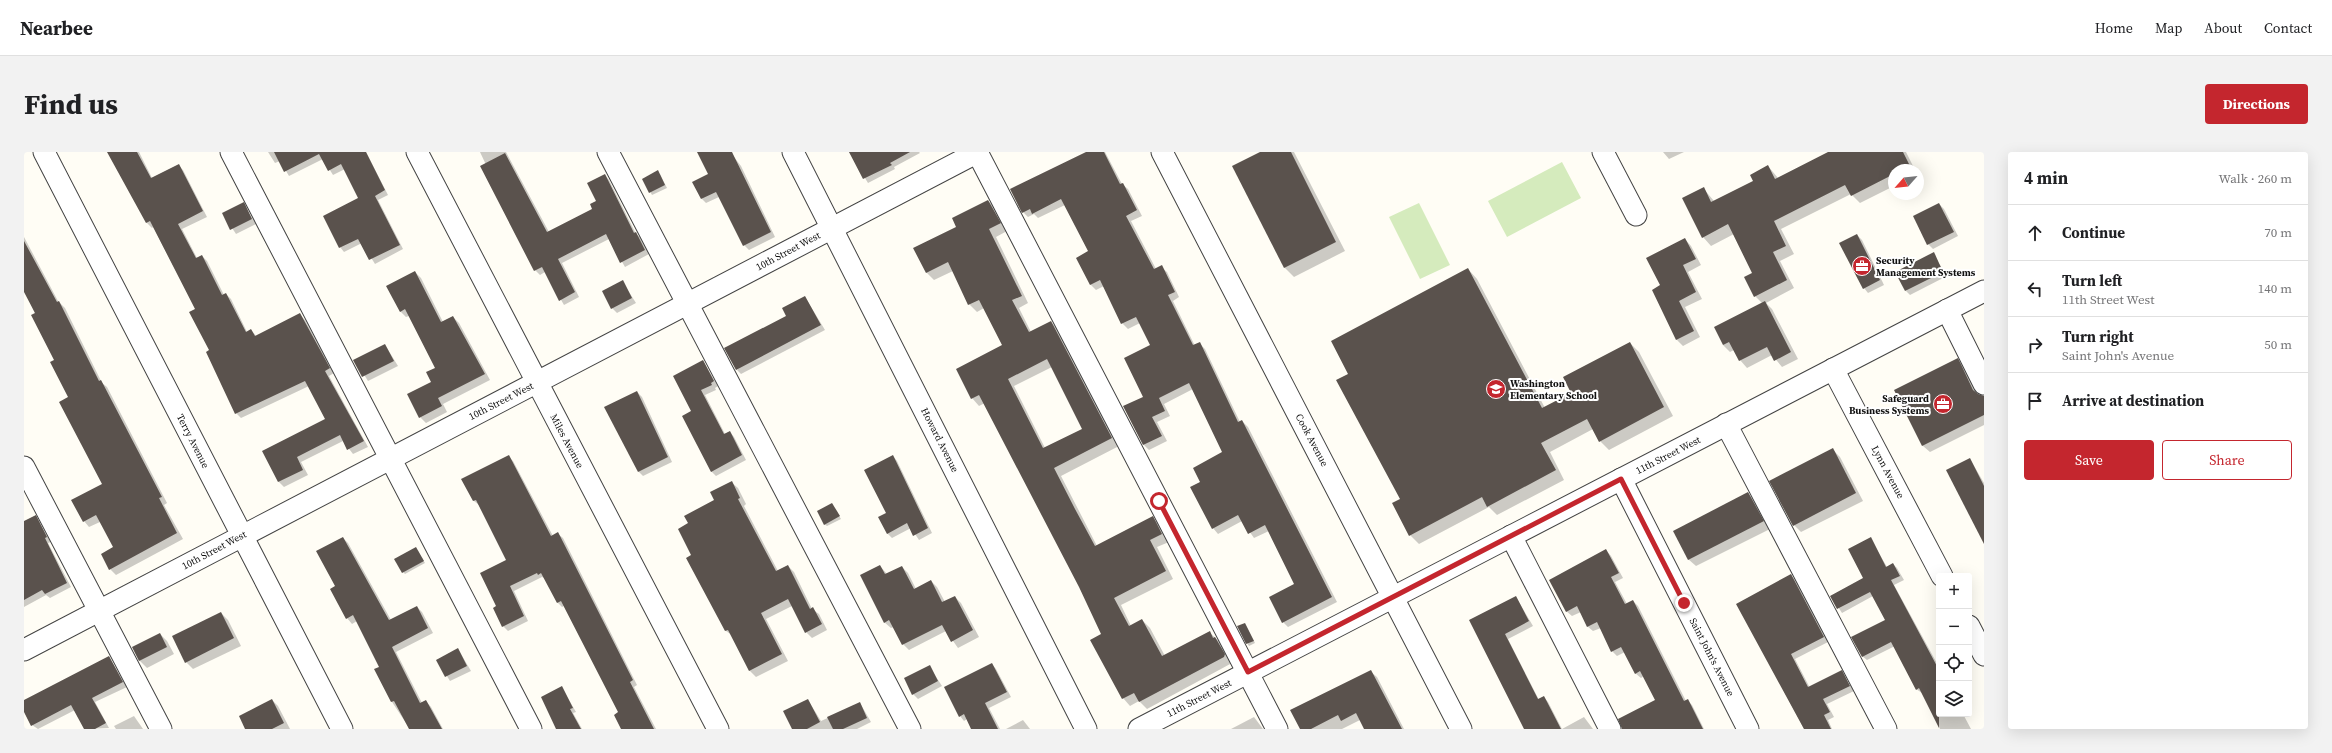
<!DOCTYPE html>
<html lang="en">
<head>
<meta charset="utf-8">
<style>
	body { margin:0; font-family:"Source Serif 4",serif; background:#f2f2f2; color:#202124 }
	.controls { position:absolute; right:12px; bottom:12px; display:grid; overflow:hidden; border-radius:4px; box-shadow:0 4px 16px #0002 }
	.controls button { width:36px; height:36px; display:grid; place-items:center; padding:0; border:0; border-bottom:1px solid #e0e0e0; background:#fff; color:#202124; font:20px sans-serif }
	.compass { position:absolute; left:1864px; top:12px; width:36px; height:36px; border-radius:50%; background:#fff; box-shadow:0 4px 16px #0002; rotate:243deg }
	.stop { position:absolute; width:12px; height:12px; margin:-9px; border:3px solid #c4262e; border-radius:50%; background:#fff }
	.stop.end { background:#c4262e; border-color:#fff; box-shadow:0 1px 4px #0008 }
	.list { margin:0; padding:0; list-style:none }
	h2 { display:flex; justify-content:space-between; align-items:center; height:52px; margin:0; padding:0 16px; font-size:17px }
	h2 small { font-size:13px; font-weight:400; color:#757577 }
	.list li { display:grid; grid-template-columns:26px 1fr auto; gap:12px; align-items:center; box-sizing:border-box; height:56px; padding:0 16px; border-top:1px solid #e0e0e0 }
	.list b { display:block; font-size:15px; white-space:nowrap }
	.list p { margin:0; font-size:13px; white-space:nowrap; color:#757577 }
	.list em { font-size:13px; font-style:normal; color:#757577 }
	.actions { display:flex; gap:8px; padding:12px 16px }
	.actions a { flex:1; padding:9px 0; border:1px solid #c4262e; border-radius:4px; text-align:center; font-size:14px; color:#c4262e }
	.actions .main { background:#c4262e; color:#fff }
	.icon { flex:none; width:22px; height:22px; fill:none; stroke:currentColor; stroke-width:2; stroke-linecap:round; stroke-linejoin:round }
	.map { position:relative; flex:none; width:1960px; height:577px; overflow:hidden; border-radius:4px }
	header { display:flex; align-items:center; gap:24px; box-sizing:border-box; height:56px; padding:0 20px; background:#fff; border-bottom:1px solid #e0e0e0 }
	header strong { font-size:19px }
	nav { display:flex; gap:22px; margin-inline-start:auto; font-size:14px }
	.intro { display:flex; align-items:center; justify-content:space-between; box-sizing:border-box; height:96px; padding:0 24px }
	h1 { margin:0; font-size:28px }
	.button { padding:10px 18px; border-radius:4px; background:#c4262e; color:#fff; font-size:14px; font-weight:700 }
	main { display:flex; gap:24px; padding:0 24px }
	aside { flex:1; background:#fff; border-radius:4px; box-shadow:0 4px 16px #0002 }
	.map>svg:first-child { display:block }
	.green { fill:#d5ebbd }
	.shadow { fill:#0003; fill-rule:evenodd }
	.building { fill:#5a524d; fill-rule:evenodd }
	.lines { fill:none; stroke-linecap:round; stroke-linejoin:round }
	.minor-casing { stroke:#444; stroke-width:23 }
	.minor { stroke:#fff; stroke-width:21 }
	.route { stroke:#c4262e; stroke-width:5 }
	.labels { text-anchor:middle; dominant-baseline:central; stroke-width:4; stroke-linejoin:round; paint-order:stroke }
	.street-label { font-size:10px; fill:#111; stroke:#fff }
	.poi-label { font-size:10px; font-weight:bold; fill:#111; stroke:#fff; text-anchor:start }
</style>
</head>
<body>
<header>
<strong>Nearbee</strong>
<nav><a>Home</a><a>Map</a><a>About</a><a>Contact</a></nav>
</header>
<div class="intro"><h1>Find us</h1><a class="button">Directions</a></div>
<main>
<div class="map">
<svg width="1960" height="577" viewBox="0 0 1960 577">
	<rect width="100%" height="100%" fill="#fffdf5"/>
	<g class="green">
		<path d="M1538 10 1557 46 1483 85 1464 49Z"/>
		<path d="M1395 51 1426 113 1396 127 1365 65Z"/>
	</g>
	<g class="shadow">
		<path d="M85 0H115L128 26 154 13 159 18 183 65 158 77 173 106 178 104 183 109 200 143 202 142 207 147 223 180 227 178 233 185 276 163 281 168 310 221 305 224 344 295 329 302 319 289 277 310 284 323 260 335 255 330 239 299 302 268 285 234 217 266 212 261 172 157 129 75 128 76 123 71Z"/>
		<path d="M244 0H342L364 43 354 48 379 97 351 112 338 91 320 100 316 95 336 46 321 17 309 23 299 7 265 24 256 9 251 11Z"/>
		<path d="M456 0H482L525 80 569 57 574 49 581 23 585 28 612 82 617 86 625 102 601 115 585 87 538 111 555 145 540 153 521 120 516 123 511 118Z"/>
		<path d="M674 0H706L717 14 751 85 725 98 720 93 695 45 682 51 678 47 685 22Z"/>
		<path d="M825 0H895L896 1 870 15 871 17 844 31Z"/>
		<path d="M1064 0H1081L1098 32 1104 37 1118 64 1107 69 1132 117 1137 115 1143 120 1155 145 1149 149 1171 194 1175 191 1181 197 1216 270 1218 269 1224 275 1313 450 1264 475 1259 470 1272 432 1245 379 1230 386 1218 369 1194 382 1189 376 1177 330 1200 301 1169 237 1140 252 1146 264 1133 270 1143 289 1125 298 1120 293V245L1127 194 1116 171 1104 177 1098 171 1080 134 1072 138 1067 133 1053 106 1065 100 1041 53 1014 66 1010 62 1004 65 999 60Z"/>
		<path d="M1238 0H1270L1321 99 1270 125 1261 116 1210 14Z"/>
		<path d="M1639 0H1660L1645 7Z"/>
		<path d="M1806 0H1882L1891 18H1870V34L1836 51 1827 42 1757 77 1770 102 1756 109 1770 136 1742 151 1748 157 1774 207 1758 215 1748 203 1723 216 1716 208 1710 198 1706 200 1699 193 1739 152 1731 144 1730 121 1710 82 1687 94 1679 85V36L1690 49 1730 29 1744 14 1754 26Z"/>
		<path d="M636 22 643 36 628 43 619 27Z"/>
		<path d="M964 49 972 56 983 79 972 85 1004 151 995 156 1007 180 1027 170 1034 177 1095 294 1037 324 1073 394 1129 366 1136 373 1145 390 1133 395 1149 427 1097 453 1107 474 1118 468 1126 476 1141 504 1185 480 1199 493 1208 511 1123 557 1115 549 1106 554 1099 546 1079 482 1056 435 961 251 955 254 948 246 979 194 960 156 953 160 945 152 929 119 910 128 903 121 891 97 934 75ZM1028 215 1059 277 1021 296 990 234Z"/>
		<path d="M219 52 232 72 212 82 199 62Z"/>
		<path d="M1915 52 1920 57 1934 84 1909 97 1904 92Z"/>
		<path d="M1833 83 1838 88 1860 133 1844 141 1840 136Z"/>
		<path d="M0 85 34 149 41 156 78 231 83 235 143 351 140 353 159 387 92 423 86 417 91 395 76 370 65 375 60 369 80 332 32 208 0 137Z"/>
		<path d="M1661 87 1667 94 1677 113 1664 120 1678 147 1661 155 1676 185 1659 194 1653 188 1630 138 1638 134Z"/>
		<path d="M1909 102 1923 124 1886 143 1882 139Z"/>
		<path d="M1444 117 1453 127 1521 256 1549 242 1606 191 1615 200 1649 264 1585 298 1576 289 1569 277 1526 300 1540 328 1473 363 1465 355 1395 392 1386 383 1378 348 1325 222Z"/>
		<path d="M391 120 397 126 419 170 429 165 435 171 466 228 419 252 423 260 402 271 396 265 412 216 385 164 382 165 376 159Z"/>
		<path d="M598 129 612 151 593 161 588 156Z"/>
		<path d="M781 145 801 178 717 222 713 218Z"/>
		<path d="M361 193 374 214 344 229 331 208Z"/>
		<path d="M1933 207 1940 214 1955 243 1960 244V273L1906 300 1899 294 1871 239Z"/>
		<path d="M679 209 694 234 691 236 692 238 681 243 701 282 706 280 710 285 722 308 692 324 687 319 668 260Z"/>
		<path d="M613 240 618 245 648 310 619 324 615 320Z"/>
		<path d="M1809 298 1816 305 1839 349 1777 380 1770 373Z"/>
		<path d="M484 304 489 309 529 384 534 382 539 386 613 533 610 535 632 577H598L596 561 540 454 538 455 534 451 521 426 518 425 490 439 504 469 484 479 479 474 474 455 483 408 455 353 450 349 439 327Z"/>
		<path d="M869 304 873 309 908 381 895 388 887 376 868 386 863 381Z"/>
		<path d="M1946 307 1960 331V391Z"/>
		<path d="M707 330 714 336 722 352 720 354 754 419 764 414 770 420 788 457 795 462 803 478 788 486 782 480 768 454 742 467 764 509 732 525 726 519 709 484 702 479 664 406 669 404 666 372 691 349Z"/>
		<path d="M1724 341 1731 349 1746 377 1672 414 1664 407Z"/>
		<path d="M808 352 817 367 803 374 800 372Z"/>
		<path d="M11 364 27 390 24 391 47 435 26 446 22 443 0 455V370Z"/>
		<path d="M319 386 324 391 367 468 393 455 398 460 409 481 372 500 398 551 402 549 407 555 419 577H386L368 550 352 518 356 515 333 469 328 472 323 466 312 435Z"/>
		<path d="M1846 386 1863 415 1869 412 1873 416 1880 428 1870 433 1915 515V562H1939L1947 577H1916L1898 541 1892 537 1871 494 1843 508 1838 504 1862 468 1849 444 1818 461 1807 444 1840 427Z"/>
		<path d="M392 396 401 411 381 422 379 420Z"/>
		<path d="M1582 398 1587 404 1599 426 1591 430 1603 452 1609 449 1614 454 1662 549 1663 548 1668 553 1680 577H1599L1632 549 1620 524 1617 526 1611 521 1601 500 1593 504 1588 499 1577 476 1569 479 1563 474 1557 460 1548 464 1542 459Z"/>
		<path d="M856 414 863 422 878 415 884 421 892 437 907 429 913 435 921 450 931 445 937 451 955 485 934 496 922 479 885 498 879 492 870 475 867 476 860 470Z"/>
		<path d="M1767 423 1771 428 1804 490 1771 507 1786 536 1817 520 1830 539 1803 552 1810 565 1804 568 1808 577H1780L1714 452Z"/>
		<path d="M1492 445 1509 474 1484 487 1515 548 1520 545 1524 550 1538 577 1560 565 1569 577H1502L1446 468Z"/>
		<path d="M197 461 204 468 217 494 169 517 162 510Z"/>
		<path d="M1221 472 1231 491 1225 494 1223 491Z"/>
		<path d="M136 482 143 489 150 502 123 516 116 509 109 496Z"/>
		<path d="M434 497 447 519 426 529 413 508Z"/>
		<path d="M85 505 103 535 71 550 85 576 61 577 51 558 14 577 8 573 0 558V549Z"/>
		<path d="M968 512 972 517 987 545 965 556 976 577H948L943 567 940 569 936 564Z"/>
		<path d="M905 514 918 534 894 547 889 542Z"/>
		<path d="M1347 520 1353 525 1380 577H1341L1336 568 1318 577H1277Z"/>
		<path d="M538 536 552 560 549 561 558 577H535Z"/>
		<path d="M248 548 254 554 266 577H223Z"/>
		<path d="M784 548 797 569 836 551 847 570 833 577H769Z"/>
		<path d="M110 564 119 577H92L90 574Z"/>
		<path d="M1230 565 1239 577H1207Z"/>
		<path d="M999 568 1006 577H982Z"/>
	</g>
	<g class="building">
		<path d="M83 0H113L127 26 155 12 179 59 154 72 172 106 178 103 198 143 202 141 222 180 227 177 231 184 276 161 306 216 301 219 340 289 323 298 316 283 273 305 279 318 254 330 238 299 301 267 281 229 211 262 182 200 185 198 165 160 171 157 126 69 122 71Z"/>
		<path d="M250 0H342L361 38 351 44 376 93 345 108 334 87 315 96 299 64 334 46 317 12 304 19 295 2 260 20Z"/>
		<path d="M673 0H708L747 80 719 94 692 40 677 47 668 30 684 22Z"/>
		<path d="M825 0H886L866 11 868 13 839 27Z"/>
		<path d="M1062 0H1080L1096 32 1099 31 1113 58 1102 64 1130 117 1138 113 1151 140 1144 143 1169 193 1176 190 1214 270 1218 268 1308 445 1258 471 1245 445 1270 432 1241 373 1224 382 1214 363 1188 377 1166 335 1176 330 1169 316 1198 300 1165 231 1135 246 1141 259 1128 265 1138 284 1119 293 1099 254 1119 245 1100 206 1126 193 1112 165 1097 172 1076 128 1066 133 1052 106 1064 99 1037 47 1008 62 1006 57 998 61 986 37Z"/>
		<path d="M1236 0H1267L1312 90 1260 116 1208 14Z"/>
		<path d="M1804 0H1879L1886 14 1878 18H1870V22L1827 44 1821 33 1750 69 1762 94 1749 100 1763 128 1730 145 1720 125 1728 121 1704 72 1678 86 1658 46 1680 35 1687 50 1729 29 1726 23 1744 13 1751 27Z"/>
		<path d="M481 1 523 80 568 57 566 52 572 49 563 31 581 22 610 81 612 80 621 98 596 111 582 82 534 107 551 140 535 149 518 115 510 119 456 14Z"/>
		<path d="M634 18 641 33 625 41 618 27Z"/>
		<path d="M964 48 977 71 965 77 998 144 988 148 1005 180 1027 169 1088 286 1030 316 1051 357 1071 394 1129 364 1138 382 1126 388 1142 419 1090 446 1105 474 1118 467 1138 504 1186 479 1189 486 1191 485 1201 502 1200 505 1115 550 1110 541 1098 547 1066 488 1077 482 1055 435 955 243 947 247 932 217 978 193 955 148 944 153 924 110 902 121 889 96 932 75 928 66ZM1023 207 1058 277 1019 296 984 227Z"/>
		<path d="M220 50 228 67 206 78 198 61Z"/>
		<path d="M1915 51 1930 80 1903 93 1889 64Z"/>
		<path d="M1833 82 1856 128 1839 137 1815 91Z"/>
		<path d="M1661 86 1672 107 1659 113 1672 140 1655 149 1670 179 1652 188 1628 138 1636 133 1622 106Z"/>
		<path d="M0 89 33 150 35 149 75 229 77 228 138 345 135 346 153 381 85 418 77 402 89 395 72 363 59 370 47 348 78 332 35 250 44 245 26 210 30 208 7 163 11 161 0 140Z"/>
		<path d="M1910 100 1919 120 1881 139 1871 120Z"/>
		<path d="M1444 116 1518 256 1547 241 1539 225 1606 190 1640 255 1575 290 1563 267 1517 291 1532 318 1463 355 1458 345 1385 384 1368 351 1376 347 1312 228 1324 222 1307 189Z"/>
		<path d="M391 119 417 170 429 164 461 222 414 246 418 254 395 266 383 242 407 230 402 220 411 216 381 157 376 160 362 134Z"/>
		<path d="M599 128 608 146 587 157 578 139Z"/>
		<path d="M781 144 797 173 712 218 700 196 762 164 758 156Z"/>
		<path d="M1741 149 1767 200 1750 209 1743 195 1715 209 1705 190 1699 193 1690 175Z"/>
		<path d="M361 192 370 209 338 225 329 208Z"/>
		<path d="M1934 206 1949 238 1954 242 1960 244V263L1898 294 1870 238Z"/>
		<path d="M679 208 690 229 687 231 688 233 677 238 700 282 706 279 718 303 687 320 658 264 667 259 649 224Z"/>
		<path d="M613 239 644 305 614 320 580 255Z"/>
		<path d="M1809 296 1832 341 1769 374 1745 329Z"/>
		<path d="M485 303 527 384 534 380 609 528 606 530 630 577H597L590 563 594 560 537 449 533 451 517 421 514 423 513 421 486 434 500 464 478 475 469 456 472 454 456 421 482 408 452 348 449 349 437 327Z"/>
		<path d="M869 303 904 376 889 384 883 371 863 382 854 365 862 361 840 318Z"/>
		<path d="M1946 306 1960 334V392L1922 318Z"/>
		<path d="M708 329 716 346 714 347 752 419 764 413 786 457 789 455 798 472 781 481 764 447 737 461 758 502 725 519 704 478 701 479 662 406 667 403 654 377 664 371 660 364 690 348 686 340Z"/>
		<path d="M1724 340 1740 369 1664 408 1649 379Z"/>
		<path d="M808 351 816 364 800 373 793 359Z"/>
		<path d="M12 363 23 385 21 386 43 431 21 442 18 438 0 448V369Z"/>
		<path d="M319 385 365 468 393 454 404 476 368 495 396 551 402 548 418 577H385L370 549 367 550 350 517 355 515 329 463 322 467 306 437 311 434 292 399Z"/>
		<path d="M1847 385 1862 415 1869 411 1876 424 1867 428 1915 518V576L1895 536 1892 538 1867 490 1838 505 1827 485 1861 468 1846 440 1813 457 1806 444 1839 426 1824 397Z"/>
		<path d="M392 395 400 409 378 421 370 407Z"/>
		<path d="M1582 397 1595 421 1587 425 1601 452 1609 448 1660 549 1664 547 1679 577H1598L1594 567 1631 548 1616 519 1611 522 1597 495 1587 500 1573 470 1563 475 1553 454 1542 460 1525 428Z"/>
		<path d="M856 413 861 422 878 414 890 437 907 428 918 450 931 444 949 478 927 490 918 473 878 493 865 468 860 471 836 423Z"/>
		<path d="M1767 422 1800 485 1767 502 1784 535 1818 518 1826 534 1799 547 1806 560 1800 563 1807 577H1780L1712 452Z"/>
		<path d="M1492 444 1505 469 1481 482 1514 547 1520 544 1537 577H1500L1445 468Z"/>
		<path d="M197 460 210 486 161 511 148 484Z"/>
		<path d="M1221 471 1230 489 1222 492 1213 474Z"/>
		<path d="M136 481 143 495 115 509 108 495Z"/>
		<path d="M434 496 443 514 421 525 412 508Z"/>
		<path d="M85 504 99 530 68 546 82 571 71 577H60L47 553 7 574 0 560V548Z"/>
		<path d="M968 511 983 540 961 551 974 577H947L940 562 935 565 920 535Z"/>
		<path d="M906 513 914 529 888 543 880 526Z"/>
		<path d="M1347 518 1378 577H1340L1332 561 1317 569 1314 563 1287 577H1276L1266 558Z"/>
		<path d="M538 534 549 556 546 557 557 577H532L517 545Z"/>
		<path d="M248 547 260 571 248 577H221L215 564Z"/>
		<path d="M784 547 796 570 783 577H768L759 559Z"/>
		<path d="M836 550 843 566 819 577H809L803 565Z"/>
	</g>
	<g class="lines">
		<g class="minor-casing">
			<g id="minor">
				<path d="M20 0 318 577"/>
				<path d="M207 0 507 577"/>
				<path d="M393 0 694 577"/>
				<path d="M584 0 886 577"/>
				<path d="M769 0 1062 577"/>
				<path d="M953 0 1253 577"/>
				<path d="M1138 0 1437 577"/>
				<path d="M1579 0 1612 63"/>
				<path d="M1923 158 1960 232"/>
				<path d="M1809 217 1918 424"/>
				<path d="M1702 272 1862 577"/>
				<path d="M0 315 137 577"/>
				<path d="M1597 327 1724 577"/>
				<path d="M1487 384 1586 577"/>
				<path d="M1945 474 1960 503"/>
				<path d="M0 498 954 0"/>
				<path d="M1115 577 1960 139"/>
			</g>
		</g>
		<use href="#minor" class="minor"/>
	</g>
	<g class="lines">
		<path class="route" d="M1135 349 1224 520 1597 327 1660 451"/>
	</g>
	<defs>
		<g id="office-disc" transform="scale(1)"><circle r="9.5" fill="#c4262e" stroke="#fff"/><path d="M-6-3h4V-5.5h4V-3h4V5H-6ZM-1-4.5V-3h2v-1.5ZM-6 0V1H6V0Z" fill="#fff"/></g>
		<g id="school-disc" transform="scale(1)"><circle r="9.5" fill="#c4262e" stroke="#fff"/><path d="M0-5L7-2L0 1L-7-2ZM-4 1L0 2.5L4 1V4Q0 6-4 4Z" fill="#fff"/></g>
	</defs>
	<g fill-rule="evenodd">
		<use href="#office-disc" x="1838" y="114"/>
		<use href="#school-disc" x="1472" y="237"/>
		<use href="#office-disc" x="1919" y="252"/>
	</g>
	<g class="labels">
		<g class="street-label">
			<text transform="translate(764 99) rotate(-28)">10th Street West</text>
			<text transform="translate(477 249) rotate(-27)">10th Street West</text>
			<text transform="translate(916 288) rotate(63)">Howard Avenue</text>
			<text transform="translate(1288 288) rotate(62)">Cook Avenue</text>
			<text transform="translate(169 289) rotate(63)">Terry Avenue</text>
			<text transform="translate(543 289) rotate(62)">Miles Avenue</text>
			<text transform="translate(1644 303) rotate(-27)">11th Street West</text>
			<text transform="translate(1864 320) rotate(62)">Lynn Avenue</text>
			<text transform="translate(190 398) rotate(-28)">10th Street West</text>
			<text transform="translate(1688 505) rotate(63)">Saint John's Avenue</text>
			<text transform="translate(1175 546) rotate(-27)">11th Street West</text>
		</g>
		<g class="poi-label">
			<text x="1852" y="108">Security<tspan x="1852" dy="12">Management Systems</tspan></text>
			<text x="1486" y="231">Washington<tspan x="1486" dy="12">Elementary School</tspan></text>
			<text x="1905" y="246" text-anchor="end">Safeguard<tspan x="1905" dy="12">Business Systems</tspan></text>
		</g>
	</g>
</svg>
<div class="controls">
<button>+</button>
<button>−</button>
<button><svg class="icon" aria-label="locate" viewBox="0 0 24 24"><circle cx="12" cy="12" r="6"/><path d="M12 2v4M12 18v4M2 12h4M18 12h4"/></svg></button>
<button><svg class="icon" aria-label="layers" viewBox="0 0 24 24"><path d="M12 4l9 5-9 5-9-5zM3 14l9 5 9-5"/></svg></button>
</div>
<svg class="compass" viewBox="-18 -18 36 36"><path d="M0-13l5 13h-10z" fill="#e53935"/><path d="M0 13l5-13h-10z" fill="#757577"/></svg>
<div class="stop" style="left:1135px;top:349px"></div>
<div class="stop end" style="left:1660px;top:451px"></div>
</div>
<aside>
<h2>4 min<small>Walk · 260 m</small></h2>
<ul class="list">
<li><svg class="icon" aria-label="ahead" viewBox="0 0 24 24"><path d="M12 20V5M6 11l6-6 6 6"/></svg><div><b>Continue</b></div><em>70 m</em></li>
<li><svg class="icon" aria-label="left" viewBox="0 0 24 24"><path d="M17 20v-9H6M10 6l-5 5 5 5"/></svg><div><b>Turn left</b><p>11th Street West</p></div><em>140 m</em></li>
<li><svg class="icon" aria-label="right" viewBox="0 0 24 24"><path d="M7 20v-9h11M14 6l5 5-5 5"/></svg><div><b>Turn right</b><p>Saint John's Avenue</p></div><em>50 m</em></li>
<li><svg class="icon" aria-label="arrive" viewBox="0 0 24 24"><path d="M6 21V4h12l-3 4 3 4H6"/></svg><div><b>Arrive at destination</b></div></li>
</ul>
<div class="actions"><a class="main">Save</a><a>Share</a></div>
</aside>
</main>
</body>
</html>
